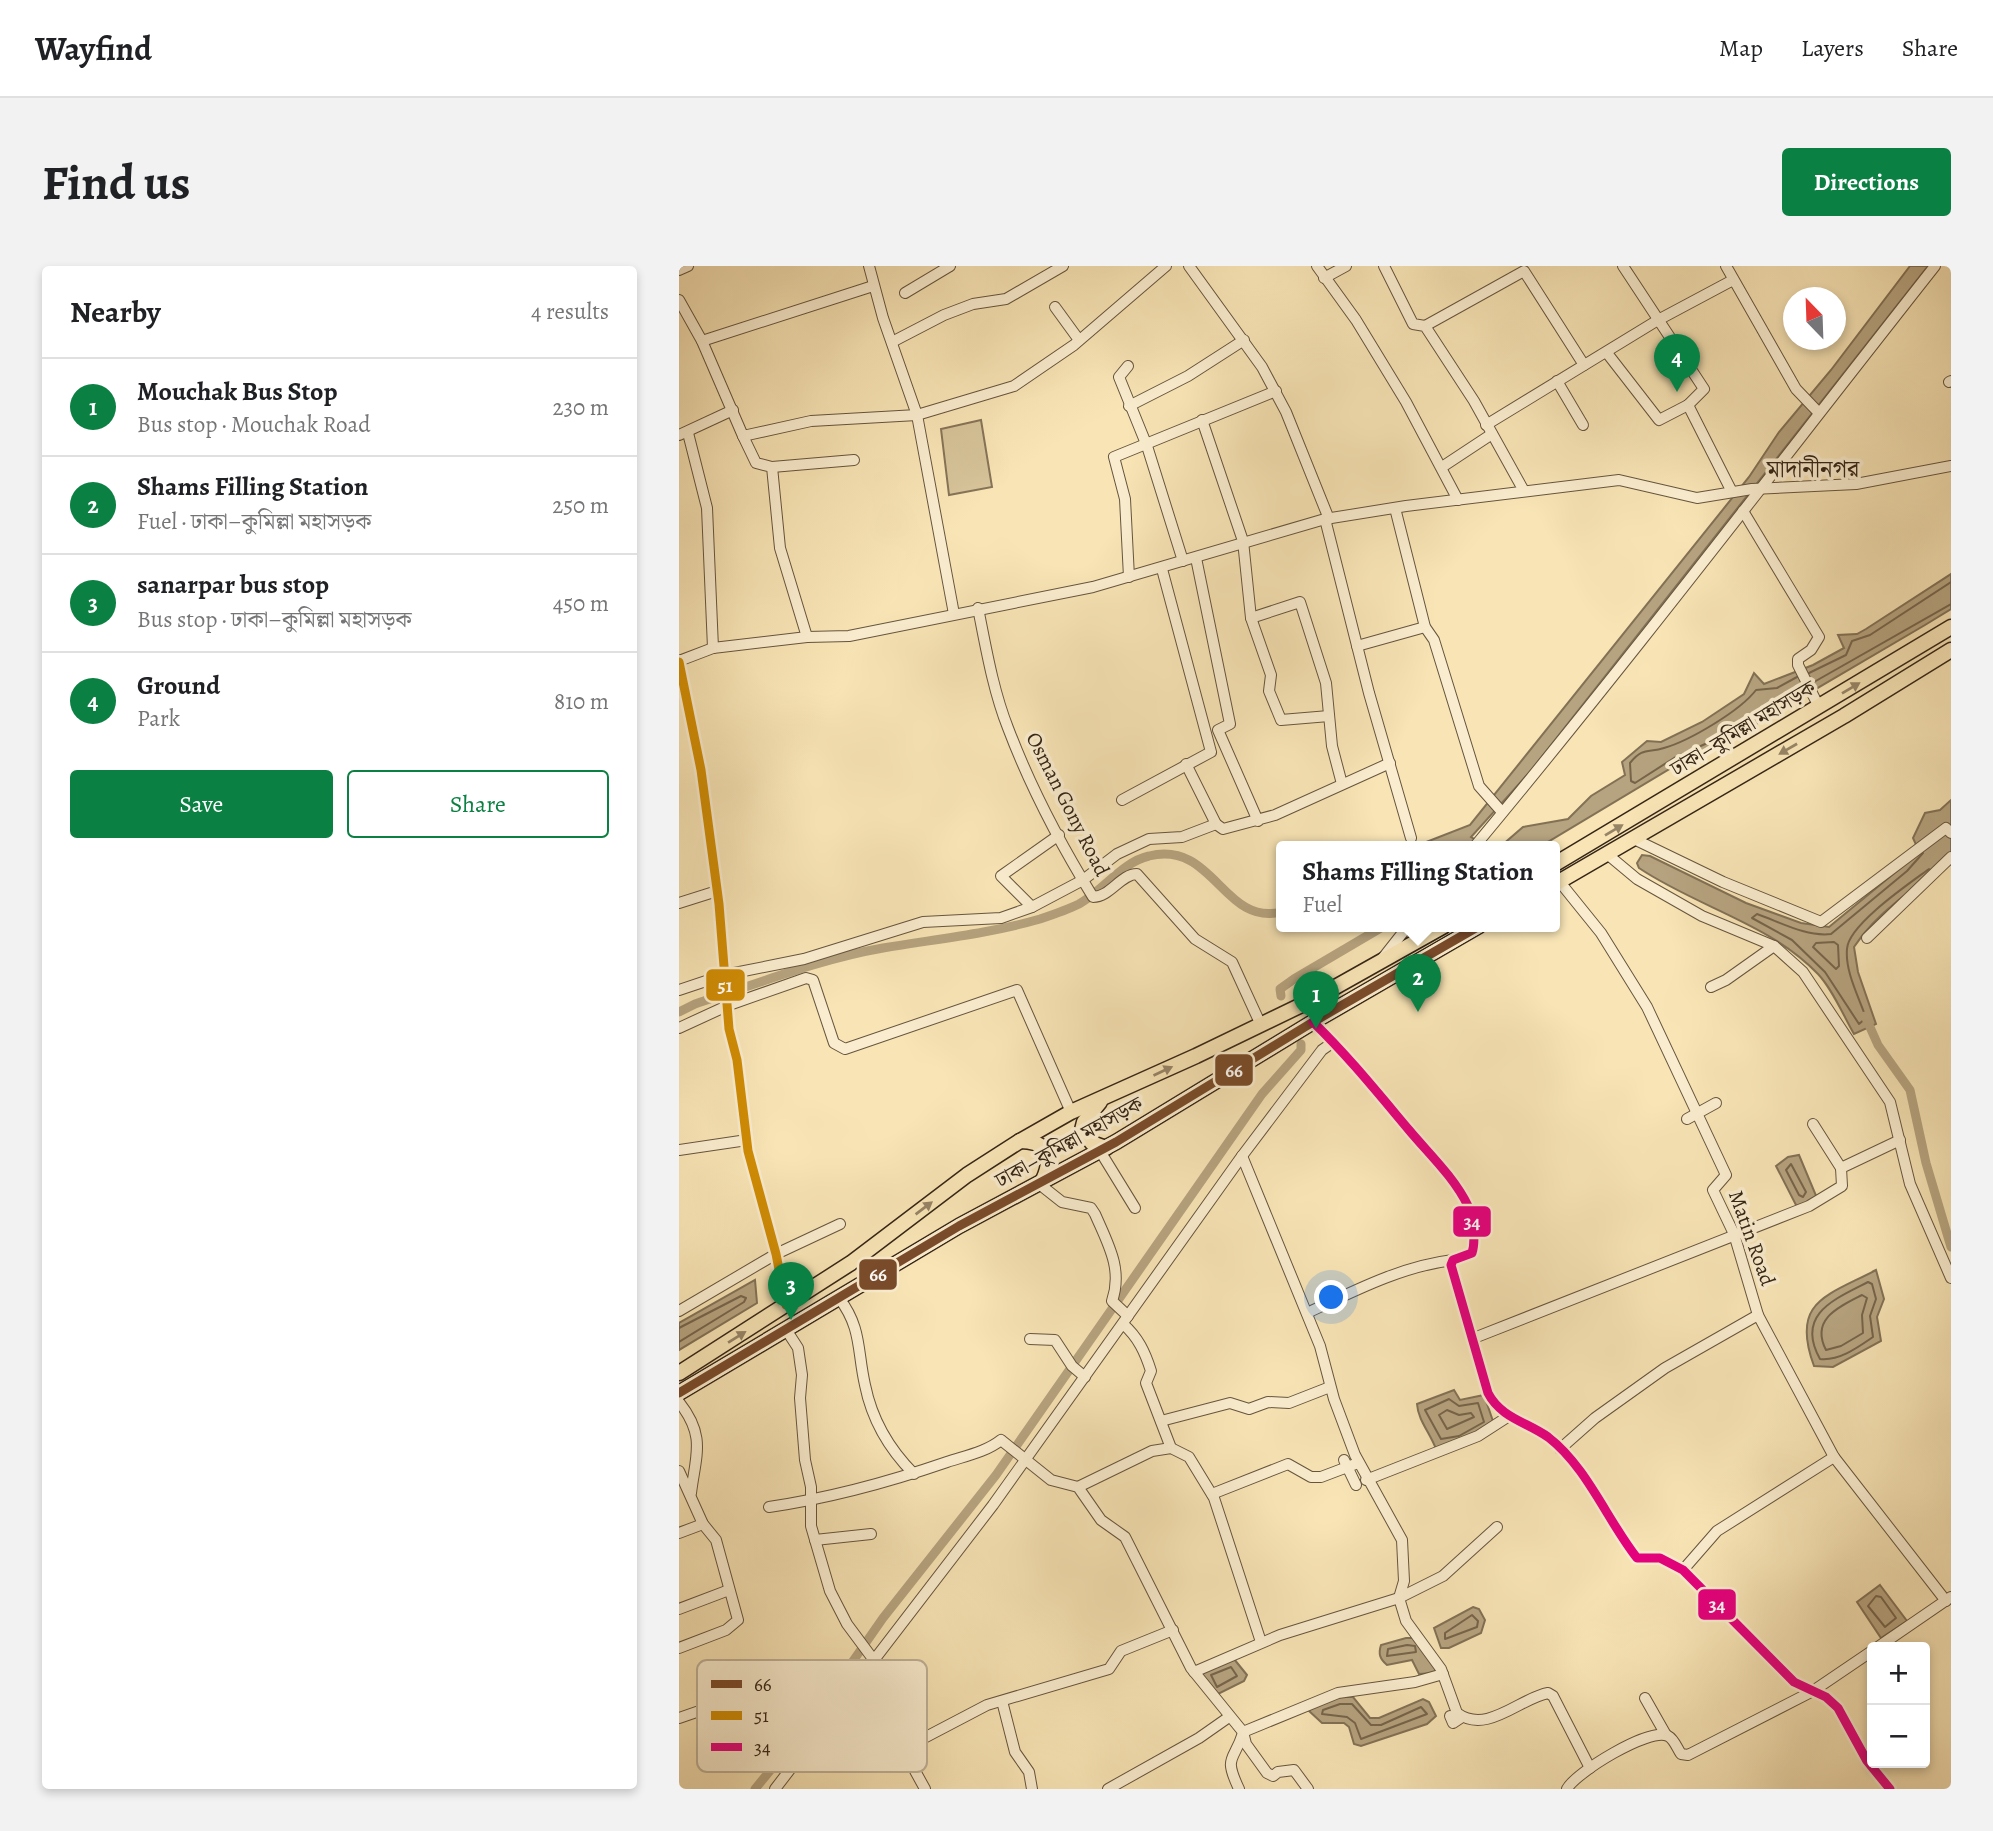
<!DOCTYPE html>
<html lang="en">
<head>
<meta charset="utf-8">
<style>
	body { margin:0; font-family:Alegreya,"Noto Serif Bengali",serif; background:#f2f2f2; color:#202124 }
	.controls { position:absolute; right:21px; bottom:21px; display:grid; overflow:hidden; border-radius:7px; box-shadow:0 4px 10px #0003 }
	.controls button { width:63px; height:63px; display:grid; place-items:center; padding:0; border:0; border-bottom:2px solid #e0e0e0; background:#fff; color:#202124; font:35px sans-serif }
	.compass { position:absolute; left:1104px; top:21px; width:63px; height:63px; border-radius:50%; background:#fff; box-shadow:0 4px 10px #0003; rotate:337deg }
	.you { position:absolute; left:653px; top:1032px; width:24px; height:24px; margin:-18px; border:5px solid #fff; border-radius:50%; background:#1a73e8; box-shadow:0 0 0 10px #1a73e833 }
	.badge { display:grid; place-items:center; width:46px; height:46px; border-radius:50%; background:#0b8043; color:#fff; font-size:23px; font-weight:700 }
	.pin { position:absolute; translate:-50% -58px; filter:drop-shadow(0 2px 4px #0008) }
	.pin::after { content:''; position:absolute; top:37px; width:24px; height:21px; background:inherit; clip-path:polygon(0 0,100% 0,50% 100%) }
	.popup { position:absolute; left:597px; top:575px; width:284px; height:91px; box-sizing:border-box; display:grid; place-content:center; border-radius:7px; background:#fff; filter:drop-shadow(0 2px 5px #0005); font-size:23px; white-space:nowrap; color:#757577 }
	.popup b { font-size:26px; color:#202124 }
	.popup::after { content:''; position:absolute; left:50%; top:100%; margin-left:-14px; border:14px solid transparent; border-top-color:#fff }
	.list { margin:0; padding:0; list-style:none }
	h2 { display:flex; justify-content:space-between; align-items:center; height:91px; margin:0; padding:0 28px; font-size:30px }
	h2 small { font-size:23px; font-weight:400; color:#757577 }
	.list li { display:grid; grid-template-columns:46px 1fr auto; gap:21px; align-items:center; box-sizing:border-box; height:98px; padding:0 28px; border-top:2px solid #e0e0e0 }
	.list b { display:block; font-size:26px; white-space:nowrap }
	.list p { margin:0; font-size:23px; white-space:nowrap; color:#757577 }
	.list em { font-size:23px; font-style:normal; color:#757577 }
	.actions { display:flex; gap:14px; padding:21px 28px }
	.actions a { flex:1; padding:16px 0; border:2px solid #0b8043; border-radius:7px; text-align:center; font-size:24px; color:#0b8043 }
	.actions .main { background:#0b8043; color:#fff }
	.map { position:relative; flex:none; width:1272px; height:1523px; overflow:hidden; border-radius:7px }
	header { display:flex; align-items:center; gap:42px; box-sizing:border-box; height:98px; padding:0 35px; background:#fff; border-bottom:2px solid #e0e0e0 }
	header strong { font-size:33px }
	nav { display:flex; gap:38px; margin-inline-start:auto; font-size:24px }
	.intro { display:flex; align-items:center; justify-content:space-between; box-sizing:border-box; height:168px; padding:0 42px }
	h1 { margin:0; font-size:49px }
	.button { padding:18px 32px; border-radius:7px; background:#0b8043; color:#fff; font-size:24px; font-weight:700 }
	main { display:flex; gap:42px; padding:0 42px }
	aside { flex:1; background:#fff; border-radius:7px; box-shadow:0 4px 10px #0003 }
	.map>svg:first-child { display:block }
	.green { fill:#d7c49a; stroke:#867458; stroke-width:2 }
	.water { fill:#b6a37f; stroke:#827155; stroke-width:2 }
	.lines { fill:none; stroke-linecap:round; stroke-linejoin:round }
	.shore { stroke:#76644a; stroke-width:2 }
	.canal { stroke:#b6a37f; stroke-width:9 }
	.minor-casing { stroke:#66553e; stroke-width:12 }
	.highway-casing { stroke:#352516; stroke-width:17 }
	.minor { stroke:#faedcf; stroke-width:10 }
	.highway { stroke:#f8e4b5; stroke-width:14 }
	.bus-1-casing { stroke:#faedcf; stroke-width:14 }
	.bus-2-casing { stroke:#faedcf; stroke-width:14 }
	.bus-3-casing { stroke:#faedcf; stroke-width:14 }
	.bus-1 { stroke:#7a4b2a; stroke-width:9 }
	.bus-2 { stroke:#d08c04; stroke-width:9 }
	.bus-3 { stroke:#e5007d; stroke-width:9 }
	.oneway { fill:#968466 }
	.labels { text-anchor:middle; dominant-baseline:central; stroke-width:7; stroke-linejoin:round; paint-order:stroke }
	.street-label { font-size:21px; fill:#352516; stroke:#faedcf }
	.quarter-label { font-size:24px; fill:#352516; stroke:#faedcf }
	.key { fill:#faedcf; stroke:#bfb198; stroke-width:2 }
	.key-label { font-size:19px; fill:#352516 }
	.line-badge { stroke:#faedcf; stroke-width:2.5 }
	.badge-label { font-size:19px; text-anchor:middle; font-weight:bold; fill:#fff }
</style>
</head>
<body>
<header>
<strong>Wayfind</strong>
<nav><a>Map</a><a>Layers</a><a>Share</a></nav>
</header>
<div class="intro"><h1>Find us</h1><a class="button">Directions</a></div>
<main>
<aside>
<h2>Nearby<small>4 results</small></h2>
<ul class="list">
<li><span class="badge">1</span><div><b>Mouchak Bus Stop</b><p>Bus stop · Mouchak Road</p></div><em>230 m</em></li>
<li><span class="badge">2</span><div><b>Shams Filling Station</b><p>Fuel · ঢাকা–কুমিল্লা মহাসড়ক</p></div><em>250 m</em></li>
<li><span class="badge">3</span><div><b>sanarpar bus stop</b><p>Bus stop · ঢাকা–কুমিল্লা মহাসড়ক</p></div><em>450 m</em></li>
<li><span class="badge">4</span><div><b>Ground</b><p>Park</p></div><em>810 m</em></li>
</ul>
<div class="actions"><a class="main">Save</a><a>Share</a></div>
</aside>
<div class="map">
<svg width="1272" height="1523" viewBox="0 0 1272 1523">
	<rect width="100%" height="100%" fill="#f8e4b5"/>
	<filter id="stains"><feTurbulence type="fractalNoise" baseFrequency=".00286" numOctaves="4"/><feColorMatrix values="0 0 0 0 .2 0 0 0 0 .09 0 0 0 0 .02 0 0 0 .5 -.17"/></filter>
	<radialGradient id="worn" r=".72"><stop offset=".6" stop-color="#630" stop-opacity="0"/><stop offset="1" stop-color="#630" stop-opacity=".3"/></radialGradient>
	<path class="green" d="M302 154 313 221 270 229 262 163Z"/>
	<g class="water">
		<path d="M1231 0H1249L850 507 792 571 807 580H737L791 559 1070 211 1100 166 1152 104Z"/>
		<path d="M1272 308V343L1246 359 1038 481 999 498 867 577 860 580H822L844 561 889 553 912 530 946 509 943 496 968 475 982 476 1023 456 1065 428 1075 407 1085 418 1134 399 1165 382 1159 369 1178 368 1187 363Z"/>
		<path d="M1272 534V598C1238 619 1197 647 1175 681L1179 706 1197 758 1175 768C1164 749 1154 724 1139 708 1090 657 1018 641 960 602L958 597 963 589 971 590 1067 637 1122 657 1150 661 1224 600 1239 583 1234 572 1246 547 1261 544Z"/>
		<path d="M1120 889 1138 932 1118 941 1097 900 1109 891Z"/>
		<path d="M1197 1004 1205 1033 1198 1051 1202 1075 1154 1101 1135 1100C1111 1035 1148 1030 1197 1004Z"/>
		<path d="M76 1014 78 1037 0 1084V1057Z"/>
		<path d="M775 1124 781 1134 805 1129 815 1158 799 1169 757 1183C751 1167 739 1154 738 1138Z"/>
		<path d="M1201 1319 1228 1355 1202 1372 1178 1336Z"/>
		<path d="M794 1341 800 1343 806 1354 802 1367 770 1382H762L755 1362Z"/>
		<path d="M727 1372H736L757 1403 755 1407 740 1408 733 1394 708 1399C701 1393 699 1388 702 1379Z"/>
		<path d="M555 1393 568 1409 565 1415 537 1429 521 1406Z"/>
		<path d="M659 1431H674L691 1452H700L744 1433 750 1436 757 1450 748 1458 682 1480 675 1478 670 1461 665 1457H643L628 1443Z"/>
	</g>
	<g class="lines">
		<g class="shore">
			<path d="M1130 407 1167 389 1173 375 1191 369 1272 316"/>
			<path d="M1118 411 1098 422 1077 424C1061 445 1010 475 985 482 969 487 964 481 951 497L952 515 956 517 995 492 1035 474 1123 422"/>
			<path d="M1135 416 1272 338"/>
			<path d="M1244 587 1228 605 1152 668C1127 671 1101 656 1078 648L1073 652 1113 674 1146 706 1180 758 1187 752C1180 731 1166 706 1168 683 1169 659 1231 617 1250 603"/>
			<path d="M1155 676 1159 679 1160 700 1157 703 1134 681 1137 677Z"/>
			<path d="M1112 898 1127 926 1124 931 1120 929 1107 904Z"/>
			<path d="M1189 1016 1193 1018 1197 1033 1191 1050 1194 1071C1178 1082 1160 1095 1141 1093 1116 1048 1156 1033 1189 1016Z"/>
			<path d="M1183 1029 1188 1032 1183 1049 1184 1067 1162 1080 1147 1084C1131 1053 1160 1041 1183 1029Z"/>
			<path d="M0 1062 62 1030 67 1032 65 1036 0 1076"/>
			<path d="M770 1133 780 1140 799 1137 805 1156 780 1170 762 1173 746 1144Z"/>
			<path d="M768 1144 780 1149 792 1147 795 1151 768 1163 760 1149Z"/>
			<path d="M1197 1330 1202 1331 1217 1352 1206 1361 1189 1340Z"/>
			<path d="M793 1349 799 1355 798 1361 766 1373V1367Z"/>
			<path d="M728 1379 736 1380 737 1386 708 1390 709 1383Z"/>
			<path d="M552 1401 558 1410 538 1421 532 1409Z"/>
			<path d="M661 1438H673L692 1459H702L742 1441 748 1448 682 1473 676 1457 668 1451 643 1448 644 1444Z"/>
		</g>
		<g class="canal">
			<path d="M602 730 601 723 615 713 705 660"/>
			<path d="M0 746 16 738C78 718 140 693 204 682 257 673 309 668 361 653 373 649 388 644 400 638 424 625 443 596 470 590 535 574 544 660 602 646"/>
			<path d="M1186 750 1199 779 1231 824 1247 897 1272 981"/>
			<path d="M76 1523 135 1451 204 1352 317 1209 583 828 622 784V778"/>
		</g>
		<g class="minor-casing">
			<g id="minor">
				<path d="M190 0 204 52 238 149 275 348"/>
				<path d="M510 0 583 101 607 146 650 253"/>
				<path d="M638 0 677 54 727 136 779 234"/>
				<path d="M705 0 734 58 746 60 795 135 845 225"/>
				<path d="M944 0 1025 123 1009 139 1053 226"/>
				<path d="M1047 0 1117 123 1140 147"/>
				<path d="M0 4 9 0"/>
				<path d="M645 12 667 0"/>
				<path d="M226 27 271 0"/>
				<path d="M0 34 23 75 64 170 132 155 238 149 335 120 395 79 487 0"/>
				<path d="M376 41 400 74"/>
				<path d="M746 60 845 5 905 99"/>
				<path d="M23 75 194 20"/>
				<path d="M213 76 265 49 294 38 327 33 384 0"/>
				<path d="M928 87 980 154 1009 139"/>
				<path d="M449 100 440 111 468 180 504 295"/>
				<path d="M878 115 904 159"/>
				<path d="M1270 116 1272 115"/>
				<path d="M450 140 509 110 565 74"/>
				<path d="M523 154 564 275 572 352 592 409 590 425 602 454 650 450"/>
				<path d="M807 159 979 54 1054 14"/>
				<path d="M9 167 28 242 34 382"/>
				<path d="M0 169 54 144"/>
				<path d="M64 170 77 197 93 201 101 282 128 371"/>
				<path d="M93 201 175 194"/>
				<path d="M763 201 813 168"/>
				<path d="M716 242 746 361 755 374 800 520 823 546"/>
				<path d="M1064 245 1140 371 1132 384 1119 393V399L1140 441"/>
				<path d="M646 253 690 427 732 572"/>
				<path d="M517 292 551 458 539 464 579 555"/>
				<path d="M450 311 446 233 435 191 597 125"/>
				<path d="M299 342C307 382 314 424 329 462 351 520 382 579 414 631 431 631 442 608 458 608L516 673 553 696 581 757"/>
				<path d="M572 352 621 336 647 417 653 480 663 518"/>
				<path d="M678 380 746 361"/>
				<path d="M0 395 34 382 128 371 170 370 414 321 646 253 727 240 940 214 1018 232 1073 223 1177 218 1272 200"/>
				<path d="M0 396 22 504 40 638 50 763 58 794 69 885 97 988 107 1039"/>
				<path d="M507 498 537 558 544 563 596 549 711 497"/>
				<path d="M443 534 532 486 483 303"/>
				<path d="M955 573 1044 616 1142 656 1267 562 1272 567"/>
				<path d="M796 580C954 390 1103 194 1256 0"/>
				<path d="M928 588 958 613 1023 650 1095 680 1124 706 1211 836 1231 918 1272 1012"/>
				<path d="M880 615 922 667 968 741 1047 909 1034 924 1055 968 1079 1049 1155 1191 1267 1335"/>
				<path d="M0 637 38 625"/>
				<path d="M353 641 322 610 380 569"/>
				<path d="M1188 672 1272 591"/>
				<path d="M703 693 729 660"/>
				<path d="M1032 721 1047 714 1095 680"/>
				<path d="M0 724 45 709 125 693 244 656 322 652 353 641 404 614 438 588 470 573 503 571 537 558"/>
				<path d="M634 756C669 790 698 826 730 864 750 888 775 911 789 940 794 952 797 975 793 987L774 994 772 999 809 1127C822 1152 848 1156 869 1171 908 1201 928 1254 958 1292H981L1004 1304 1115 1416 1147 1431 1159 1442 1188 1495 1211 1523"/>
				<path d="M0 762 50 739 127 712 134 714 155 777 166 783 338 724 392 846"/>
				<path d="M1008 853 1037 837"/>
				<path d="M1134 858 1162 902"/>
				<path d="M0 884 68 874"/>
				<path d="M421 885 456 942"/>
				<path d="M563 890 641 1080 655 1133 676 1189 723 1274 725 1315 720 1332 727 1355 762 1403 778 1447C808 1469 841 1432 869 1427L874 1430 911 1502"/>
				<path d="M359 917 383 936 412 942 416 948C429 978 444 1003 433 1035L449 1050"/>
				<path d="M160 1032C183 1062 178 1084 186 1119 193 1154 210 1183 235 1208"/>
				<path d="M0 1045 97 988 161 958"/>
				<path d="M628 1047C675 1025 723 1000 774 994"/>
				<path d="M444 1058C459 1071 466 1086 472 1105L467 1117 492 1182"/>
				<path d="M108 1065 119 1082 123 1109 121 1132 126 1194 132 1221V1260L151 1325 168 1358 194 1393"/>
				<path d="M795 1072 1130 940 1163 920 1162 902 1221 874"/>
				<path d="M351 1073 376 1074 393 1100 406 1111"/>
				<path d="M0 1136C27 1170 17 1188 12 1227"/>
				<path d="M482 1155 551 1137 570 1143 589 1136 610 1137 651 1121"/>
				<path d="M881 1183 916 1152 986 1102 1079 1049"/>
				<path d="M665 1194 677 1219"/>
				<path d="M0 1205 24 1258 37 1274 59 1354 47 1364 0 1382"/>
				<path d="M687 1214 799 1170 830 1150"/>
				<path d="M399 1221 473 1185 492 1182 510 1191 535 1232 582 1376"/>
				<path d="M533 1228 609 1198 632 1211H642L679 1197"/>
				<path d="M90 1241C151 1232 210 1216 268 1196 286 1190 307 1186 322 1174L372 1214 399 1221 422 1254 446 1271 512 1402 564 1466 659 1427 736 1416 764 1408"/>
				<path d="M0 1267 24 1258"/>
				<path d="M136 1274 192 1268"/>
				<path d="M1004 1304 1038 1265 1155 1191"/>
				<path d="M0 1343 50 1324"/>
				<path d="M1199 1381 1272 1331"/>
				<path d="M515 1406 601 1369 720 1332 764 1310 818 1261"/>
				<path d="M184 1410 246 1523"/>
				<path d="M966 1432 987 1469"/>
				<path d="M323 1435 336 1486 350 1506 353 1523"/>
				<path d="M771 1450 774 1457 783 1451"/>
				<path d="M0 1452 113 1413H124L163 1437"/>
				<path d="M564 1466 567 1478 588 1507 594 1510 599 1506 615 1504 629 1523"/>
				<path d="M224 1483 308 1439 430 1403 442 1385 494 1364"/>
				<path d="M96 1523 314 1239 563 890 643 784 653 777"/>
				<path d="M429 1523 520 1472 550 1451"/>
				<path d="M560 1523C544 1489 555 1496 564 1467"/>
				<path d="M888 1523C896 1507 970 1461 989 1470 995 1473 998 1482 1002 1488L1009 1489 1134 1425 1193 1385"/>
			</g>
		</g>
		<g class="highway-casing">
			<g id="highway">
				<path d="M876 598 1272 361"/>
				<path d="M876 618 1165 450 1272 384"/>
				<path d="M421 836 405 856 403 864 413 877 427 882"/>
				<path d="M341 875C368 875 375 890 364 914"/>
				<path d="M0 1107 172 997 288 909 341 875 392 846 517 790 635 733 765 660"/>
				<path d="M0 1127 280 960 437 876 634 756 800 660"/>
			</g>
		</g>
		<use href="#minor" class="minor"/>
		<use href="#highway" class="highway"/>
		<g class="bus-1-casing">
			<path id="bus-1" d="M0 1127 280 960 437 876 634 756 800 660"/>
		</g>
		<g class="bus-2-casing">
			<path id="bus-2" d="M0 396 22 504 40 638 50 763 58 794 69 885 97 988 107 1039"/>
		</g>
		<g class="bus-3-casing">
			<path id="bus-3" d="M634 756C669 790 698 826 730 864 750 888 775 911 789 940 794 952 797 975 793 987L774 994 772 999 809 1127C822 1152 848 1156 869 1171 908 1201 928 1254 958 1292H981L1004 1304 1115 1416 1147 1431 1159 1442 1188 1495 1211 1523"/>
		</g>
		<use href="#bus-1" class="bus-1"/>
		<use href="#bus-2" class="bus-2"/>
		<use href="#bus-3" class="bus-3"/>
	</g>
	<defs><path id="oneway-solid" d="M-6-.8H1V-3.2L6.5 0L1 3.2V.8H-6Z" transform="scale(1.75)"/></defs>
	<g class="oneway">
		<use href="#oneway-solid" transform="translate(1172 422) rotate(-31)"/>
		<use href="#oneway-solid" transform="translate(1109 483) rotate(150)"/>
		<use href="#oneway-solid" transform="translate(935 564) rotate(-31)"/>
		<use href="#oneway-solid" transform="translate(484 805) rotate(-25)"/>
		<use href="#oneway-solid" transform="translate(245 942) rotate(-37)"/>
		<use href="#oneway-solid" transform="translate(58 1071) rotate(-32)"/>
	</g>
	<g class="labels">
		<g class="street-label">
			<text transform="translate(1064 462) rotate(-31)">ঢাকা–কুমিল্লা মহাসড়ক</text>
			<text transform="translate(389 538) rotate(63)">Osman Gony Road</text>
			<text transform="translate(390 876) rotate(-29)">ঢাকা–কুমিল্লা মহাসড়ক</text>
			<text transform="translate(1073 972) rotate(70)">Matin Road</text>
		</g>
		<g class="quarter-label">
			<text x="1134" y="203">মাদানীনগর</text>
		</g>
	</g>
	<rect x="18" y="1394" width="230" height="112" rx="10" class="key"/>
	<rect x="32" y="1414" width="31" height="8" fill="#7a4b2a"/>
	<rect x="32" y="1445" width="31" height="9" fill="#d08c04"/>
	<rect x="32" y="1477" width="31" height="8" fill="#e5007d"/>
	<g class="key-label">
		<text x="75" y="1425">66</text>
		<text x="75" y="1456">51</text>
		<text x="75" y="1488">34</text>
	</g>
	<g class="line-badge">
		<rect x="26" y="702" width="41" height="34" rx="7" fill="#d08c04"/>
		<rect x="535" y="787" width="40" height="34" rx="7" fill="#7a4b2a"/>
		<rect x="773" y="939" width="40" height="33" rx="7" fill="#e5007d"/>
		<rect x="179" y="992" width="40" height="33" rx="7" fill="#7a4b2a"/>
		<rect x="1018" y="1322" width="40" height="33" rx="7" fill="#e5007d"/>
	</g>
	<g class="badge-label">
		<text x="46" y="726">51</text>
		<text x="555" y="811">66</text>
		<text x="793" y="962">34</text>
		<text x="199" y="1015">66</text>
		<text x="1038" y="1345">34</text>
	</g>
	<rect width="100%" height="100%" filter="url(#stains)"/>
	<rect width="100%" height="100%" fill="url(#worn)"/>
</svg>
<div class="controls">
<button>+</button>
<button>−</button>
</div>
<svg class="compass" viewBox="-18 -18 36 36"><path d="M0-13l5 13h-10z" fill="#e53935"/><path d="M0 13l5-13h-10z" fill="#757577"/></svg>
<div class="you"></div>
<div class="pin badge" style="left:637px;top:763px">1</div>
<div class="pin badge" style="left:739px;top:746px">2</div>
<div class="popup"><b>Shams Filling Station</b>Fuel</div>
<div class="pin badge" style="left:112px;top:1054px">3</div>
<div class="pin badge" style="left:998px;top:126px">4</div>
</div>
</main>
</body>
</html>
